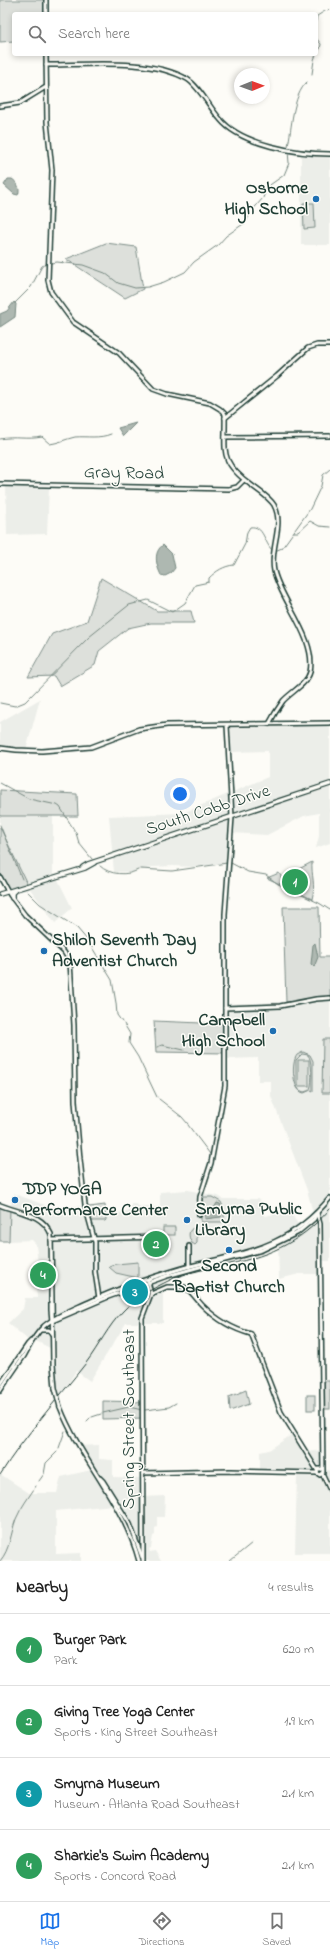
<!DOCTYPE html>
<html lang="en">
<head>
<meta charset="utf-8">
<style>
	body { margin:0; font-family:"Indie Flower",sans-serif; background:#f2f2f2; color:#222 }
	.compass { position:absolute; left:234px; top:68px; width:36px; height:36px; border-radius:50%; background:#fff; box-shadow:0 2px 6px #0003; rotate:89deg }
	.you { position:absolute; left:180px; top:794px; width:14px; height:14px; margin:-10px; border:3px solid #fff; border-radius:50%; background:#1a73e8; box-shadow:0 0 0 6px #1a73e833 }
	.badge { display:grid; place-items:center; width:26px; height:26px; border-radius:50%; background:#1a73e8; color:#fff; font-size:13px; font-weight:700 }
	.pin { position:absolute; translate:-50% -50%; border:2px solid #fff; box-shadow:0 1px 4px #0006 }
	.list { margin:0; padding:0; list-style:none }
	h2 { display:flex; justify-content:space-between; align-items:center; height:52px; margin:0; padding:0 16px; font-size:17px }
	h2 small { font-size:13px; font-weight:400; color:#767676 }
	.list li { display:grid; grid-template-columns:26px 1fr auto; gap:12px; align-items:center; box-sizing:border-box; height:72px; padding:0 16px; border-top:1px solid #e0e0e0 }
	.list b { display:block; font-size:15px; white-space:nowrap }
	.list p { margin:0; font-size:13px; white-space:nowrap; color:#767676 }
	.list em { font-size:13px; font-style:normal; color:#767676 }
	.icon { flex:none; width:22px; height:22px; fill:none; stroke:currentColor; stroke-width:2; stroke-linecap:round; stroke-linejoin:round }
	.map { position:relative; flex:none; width:330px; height:1561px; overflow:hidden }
	.search { position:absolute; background:#fff; box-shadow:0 2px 6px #0003; left:12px; right:12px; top:12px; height:44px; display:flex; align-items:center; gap:10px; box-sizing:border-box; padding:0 14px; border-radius:4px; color:#767676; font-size:15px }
	.sheet { height:340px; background:#fff }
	nav { display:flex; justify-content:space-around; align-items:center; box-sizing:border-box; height:56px; border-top:1px solid #e0e0e0; background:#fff; font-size:11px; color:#767676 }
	nav a { display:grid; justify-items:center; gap:2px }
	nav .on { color:#1a73e8 }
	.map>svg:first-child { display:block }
	.built { fill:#eceee9 }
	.green { fill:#dde0db; stroke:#7e8e88; fill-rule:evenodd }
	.water { fill:#aeb8b1; stroke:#75877f }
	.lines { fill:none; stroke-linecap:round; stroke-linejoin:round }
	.stream { stroke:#75877f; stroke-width:1 }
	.secondary-casing { stroke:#1f3d34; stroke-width:6 }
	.primary-casing { stroke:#1f3d34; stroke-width:6 }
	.secondary { stroke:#fdfcf7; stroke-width:3 }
	.primary { stroke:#fdfcf7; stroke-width:3.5 }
	.rail { stroke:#1f3d34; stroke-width:1 }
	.secondary-bridge-casing { stroke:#1f3d34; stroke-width:6; stroke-linecap:butt }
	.secondary-bridge { stroke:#fdfcf7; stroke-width:3 }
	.poi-dot { fill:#1f6fb2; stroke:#fdfcf7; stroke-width:1.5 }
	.labels { text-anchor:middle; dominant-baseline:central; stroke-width:3; stroke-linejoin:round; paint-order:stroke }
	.poi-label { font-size:18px; font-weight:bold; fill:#1f3d34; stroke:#fdfcf7; text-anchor:start }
	.street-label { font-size:18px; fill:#1f3d34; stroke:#fdfcf7 }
</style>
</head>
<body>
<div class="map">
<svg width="330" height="1561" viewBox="0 0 330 1561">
	<rect width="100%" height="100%" fill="#fdfcf7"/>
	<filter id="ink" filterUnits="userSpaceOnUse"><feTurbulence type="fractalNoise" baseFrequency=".025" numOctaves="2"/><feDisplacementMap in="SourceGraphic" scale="8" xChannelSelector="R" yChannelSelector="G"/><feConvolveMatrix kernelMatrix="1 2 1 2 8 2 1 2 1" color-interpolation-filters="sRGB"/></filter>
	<g filter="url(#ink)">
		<g class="built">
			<rect x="301" y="154" width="29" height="91"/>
			<path d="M6 486 49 487 47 534 7 535Z"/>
			<path d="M40 699 26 750 0 748V722Z"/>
			<path d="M231 722H330V843L316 848 319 836V813L304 816 267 835 232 833 230 862 193 867 173 866 153 867 135 872H114L109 816 183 813 268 777V751L231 752Z"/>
			<path d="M0 816H53V877L56 876 72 908 55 923 28 886 0 827Z"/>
			<path d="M283 907H319L320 957H330V1261H320V1274H299L279 1279 278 1240 264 1251 163 1279V1323H126L90 1381 76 1371 58 1400 56 1351 30 1338 28 1340 8 1323 23 1309 25 1298H37L36 1288 34 1287 32 1266H38L36 1244 32 1240 9 1241 8 1214 15 1192V1194L50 1207 86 1206 119 1213 127 1211 131 1207V1204H135L141 1207H160V1192L188 1190 218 1196 223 1199H259L265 1216 290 1211 299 1226 313 1213 307 1190 271 1096V1081H258V1058L226 1059 225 1053 156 1052 154 1021 225 1024 224 1004 286 1002Z"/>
			<path d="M294 1433 307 1452 322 1450 324 1469 330 1471V1553H295L297 1475 260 1474V1452L269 1450Z"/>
			<path d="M99 1445V1459L113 1460V1477L142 1478V1497L165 1496 164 1517H157V1527L155 1528V1535L153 1536 151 1548 149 1549 150 1552 155 1551 161 1561H137L129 1535 113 1505 56 1511V1554L81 1553V1561H0V1474L29 1493H57L61 1477 91 1470 76 1446Z"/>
		</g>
		<g class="green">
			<path d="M0 0H47V14H14V41L0 42Z"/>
			<path d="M303 203H314L315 228 304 229Z"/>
			<path d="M106 243 136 247 143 289 125 298 66 259Z"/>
			<path d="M101 578 157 611H191L194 623H151L128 628 99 651 95 665 60 686 54 676 28 677 52 634 87 621Z"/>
			<path d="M0 790 77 794 78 816H0Z"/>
			<path d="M0 827 28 886 9 893 0 880Z"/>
			<path d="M312 862C311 875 316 885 312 899L267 878 279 873 282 878Z"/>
			<path d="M283 907H319L320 957H330V998L306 1002H286Z"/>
			<path d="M154 1021 225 1024 226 1053 156 1052Z"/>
			<path d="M323 1039H330V1093H322Z"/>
			<path d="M303 1052 310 1055 313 1061V1091L311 1090 304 1093C292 1091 291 1063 297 1055ZM302 1054 308 1055C312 1059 313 1083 310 1089 308 1091 307 1091 304 1092L299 1090 296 1084V1060Z"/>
			<rect x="298" y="1060" width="11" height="26"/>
			<path d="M201 1197H212L221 1202 224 1209V1222H201Z"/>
			<path d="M0 1205 10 1209 9 1241H0Z"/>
			<path d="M105 1205 106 1220 105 1221H92L89 1207Z"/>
			<rect x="163" y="1227" width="12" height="8"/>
			<path d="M193 1228 197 1230V1243L195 1245 192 1243C189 1239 187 1231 193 1228Z"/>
			<path d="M138 1262V1278L116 1273 109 1267 116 1264Z"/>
			<rect x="323" y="1381" width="7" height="28"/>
			<path d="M246 1390 249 1404 230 1411 229 1397Z"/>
			<rect x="307" y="1395" width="8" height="15"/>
			<path d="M103 1401 144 1402V1418L103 1419Z"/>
		</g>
		<g class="water">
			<path d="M8 179H12C17 182 21 189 18 195L14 194 4 185Z"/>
			<path d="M14 302 16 304 15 317 0 327V314L7 311Z"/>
			<path d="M136 423 123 436 118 428Z"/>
			<path d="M163 545 172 554 175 568 171 573 165 576 161 575C156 565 153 552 163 545Z"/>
			<path d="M315 943 318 957 314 967 311 964 313 945Z"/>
			<path d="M217 1203 220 1204 222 1208 221 1217 205 1219V1215L213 1210Z"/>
		</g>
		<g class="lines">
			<g class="stream">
				<path d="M328 10 329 9"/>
				<path d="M316 21 317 16 325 11"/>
				<path d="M316 38 321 44 320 49 317 50"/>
				<path d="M312 74 314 60 317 52"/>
				<path d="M288 146C292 128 292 96 307 82"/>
				<path d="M250 213 263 198 267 187 284 175 289 163 288 151"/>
				<path d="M51 263 57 262 83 265 105 273 118 283 135 288 148 287 164 282 185 272 194 262 218 245 226 236 246 222 249 216"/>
				<path d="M15 303 31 287 42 266 47 264"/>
				<path d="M0 439C14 436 28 440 42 437L50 444C58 443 66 439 75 437 87 436 99 439 111 434"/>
				<path d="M294 532H298L310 521 319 526 330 527"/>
				<path d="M275 551 282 548 310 509 321 486 323 475 330 469"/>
				<path d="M0 703 15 706 25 702 89 637 129 605 148 600 172 612 185 603 195 585 209 582V578C216 571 224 566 234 565L245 544 247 532 250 527C264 525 264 543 272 550"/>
				<path d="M0 783 29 799 57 805 60 807 76 833 79 843 92 859"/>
				<path d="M0 825 22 879"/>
				<path d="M231 863 248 872 266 875 278 884 319 903 330 910"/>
				<path d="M100 866C109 875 128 876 138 870"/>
				<path d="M141 869 172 871 227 863"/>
				<path d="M27 891 40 904 77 928 88 941 112 980 116 1003 117 1015 122 1022"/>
				<path d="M124 1024 130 1034 129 1043 138 1057 157 1097"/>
				<path d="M157 1047 162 1045 184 1050"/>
				<path d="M159 1099 182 1117 188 1124"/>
				<path d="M188 1125 210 1154"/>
				<path d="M145 1410 169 1407 176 1403"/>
				<path d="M103 1413 129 1407 142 1410"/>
				<path d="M92 1417 101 1414"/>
				<path d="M87 1421 90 1418"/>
				<path d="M59 1448 65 1431"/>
				<path d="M39 1481 44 1474 46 1463 57 1452"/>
				<path d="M0 1561C10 1550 11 1532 16 1519 21 1507 29 1497 36 1486"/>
				<path d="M230 1561 252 1543"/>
			</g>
			<g class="secondary-casing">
				<g id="secondary">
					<path d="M46 0V14"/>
					<path d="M46 54 47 122 52 170 48 280 51 292 73 322 119 353 153 389 167 394 210 403 220 409 225 414C226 453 218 460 251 485 259 491 269 497 274 505 285 525 269 549 274 571 281 601 317 639 310 672 307 684 291 692 283 701 278 708 273 716 269 724"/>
					<path d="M46 65C87 65 151 58 187 79 199 86 210 108 220 119 241 145 298 154 330 154"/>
					<path d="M0 106 20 103 46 87"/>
					<path d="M225 418 277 376 308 348 317 345H330"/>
					<path d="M225 437 330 436"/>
					<path d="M0 484 229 489 237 487 244 480"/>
					<path d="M0 748 16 750 42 751 91 747 139 729 167 725 330 723"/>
					<path d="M0 877 10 895 25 915 64 952 70 962 74 1025 75 1101 80 1159 85 1205 95 1242V1272L99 1298"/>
					<path d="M225 1008 280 1006 316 999 330 998"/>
					<path d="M0 1205C19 1213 42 1213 51 1234L53 1364 55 1388"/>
					<path d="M317 1213 320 1224 323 1472 320 1475 317 1473 318 1469H322"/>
					<path d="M199 1215 200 1197 211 1163 225 1086V914L232 817 227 725"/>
					<path d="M51 1240 161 1237"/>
					<path d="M51 1261V1310L52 1321"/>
					<path d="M189 1267V1246"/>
					<path d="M151 1294 167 1287H184C192 1291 196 1299 202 1305 216 1319 232 1329 251 1334L281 1412 317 1470"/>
					<path d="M52 1321 108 1297 167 1276 262 1250 297 1233 314 1219 317 1213"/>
					<path d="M41 1330H49L52 1334"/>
					<path d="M0 1385 28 1344 31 1341"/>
					<path d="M0 1391C8 1379 16 1367 24 1356 30 1345 35 1334 44 1326 57 1315 74 1309 89 1302 119 1288 152 1277 183 1268 244 1252 287 1250 330 1198"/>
					<path d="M60 1407C81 1461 124 1504 139 1561"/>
					<path d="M143 1473 230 1471 317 1473"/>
					<path d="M322 1473 330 1490"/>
					<path d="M100 1478 103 1481 130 1524 142 1557"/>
					<path d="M143 1561 142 1318 151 1294 148 1281"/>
				</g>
			</g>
			<g class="primary-casing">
				<g id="primary">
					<path d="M83 867 88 864 330 784"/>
					<path d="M0 894 85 868 94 863"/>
					<path d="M12 898V893L15 890"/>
				</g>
			</g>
			<use href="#secondary" class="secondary"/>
			<use href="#primary" class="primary"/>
			<path class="rail" d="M0 1475C25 1435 57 1400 86 1363 99 1346 108 1326 123 1311 135 1298 152 1289 168 1281 184 1273 202 1270 220 1266 266 1257 298 1245 330 1209"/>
			<g class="secondary-bridge-casing">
				<path id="secondary-bridge" d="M55 1388 60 1407"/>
			</g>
			<use href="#secondary-bridge" class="secondary-bridge"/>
		</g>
	</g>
	<g class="poi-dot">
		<circle cx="316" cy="199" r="4"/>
		<circle cx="44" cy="951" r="4"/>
		<circle cx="273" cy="1031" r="4"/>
		<circle cx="15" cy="1200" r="4"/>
		<circle cx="187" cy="1220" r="4"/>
		<circle cx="229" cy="1250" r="4"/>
	</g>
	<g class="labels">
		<g class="poi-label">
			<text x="308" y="189" text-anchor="end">Osborne<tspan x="308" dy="21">High School</tspan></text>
			<text x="52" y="941">Shiloh Seventh Day<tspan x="52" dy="21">Adventist Church</tspan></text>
			<text x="265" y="1021" text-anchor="end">Campbell<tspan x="265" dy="21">High School</tspan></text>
			<text x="23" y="1190">DDP YOGA<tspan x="23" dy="21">Performance Center</tspan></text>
			<text x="195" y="1210">Smyrna Public<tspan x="195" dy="21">Library</tspan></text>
			<text x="229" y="1267" text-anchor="middle">Second<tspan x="229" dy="21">Baptist Church</tspan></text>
		</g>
		<g class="street-label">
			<text transform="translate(124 474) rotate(1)">Gray Road</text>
			<text transform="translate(208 811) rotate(-18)">South Cobb Drive</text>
			<text transform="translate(130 1419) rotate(-90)">Spring Street Southeast</text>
		</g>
	</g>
</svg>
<svg class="compass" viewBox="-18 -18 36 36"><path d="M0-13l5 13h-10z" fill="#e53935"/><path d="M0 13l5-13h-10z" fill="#767676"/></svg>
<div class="you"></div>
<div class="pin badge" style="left:295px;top:882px;background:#2e9e5b">1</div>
<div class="pin badge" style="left:156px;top:1244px;background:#2e9e5b">2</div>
<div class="pin badge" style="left:135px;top:1292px;background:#0f9aa8">3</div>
<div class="pin badge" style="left:43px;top:1275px;background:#2e9e5b">4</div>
<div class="search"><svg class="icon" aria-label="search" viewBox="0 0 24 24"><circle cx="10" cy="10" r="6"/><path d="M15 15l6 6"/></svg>Search here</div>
</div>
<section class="sheet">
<h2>Nearby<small>4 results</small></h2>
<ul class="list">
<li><span class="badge" style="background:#2e9e5b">1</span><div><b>Burger Park</b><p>Park</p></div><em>620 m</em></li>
<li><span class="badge" style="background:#2e9e5b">2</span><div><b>Giving Tree Yoga Center</b><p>Sports · King Street Southeast</p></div><em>1.9 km</em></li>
<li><span class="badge" style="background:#0f9aa8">3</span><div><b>Smyrna Museum</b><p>Museum · Atlanta Road Southeast</p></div><em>2.1 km</em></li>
<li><span class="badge" style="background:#2e9e5b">4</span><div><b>Sharkie's Swim Academy</b><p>Sports · Concord Road</p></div><em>2.1 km</em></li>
</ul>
</section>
<nav>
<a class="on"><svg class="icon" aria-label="map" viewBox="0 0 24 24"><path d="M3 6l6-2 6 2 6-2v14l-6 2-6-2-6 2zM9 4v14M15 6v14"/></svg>Map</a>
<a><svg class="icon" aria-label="directions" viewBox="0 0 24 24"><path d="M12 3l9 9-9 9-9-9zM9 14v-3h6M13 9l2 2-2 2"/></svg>Directions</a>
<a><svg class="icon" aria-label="saved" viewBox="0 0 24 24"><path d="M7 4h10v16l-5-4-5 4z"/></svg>Saved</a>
</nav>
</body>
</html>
